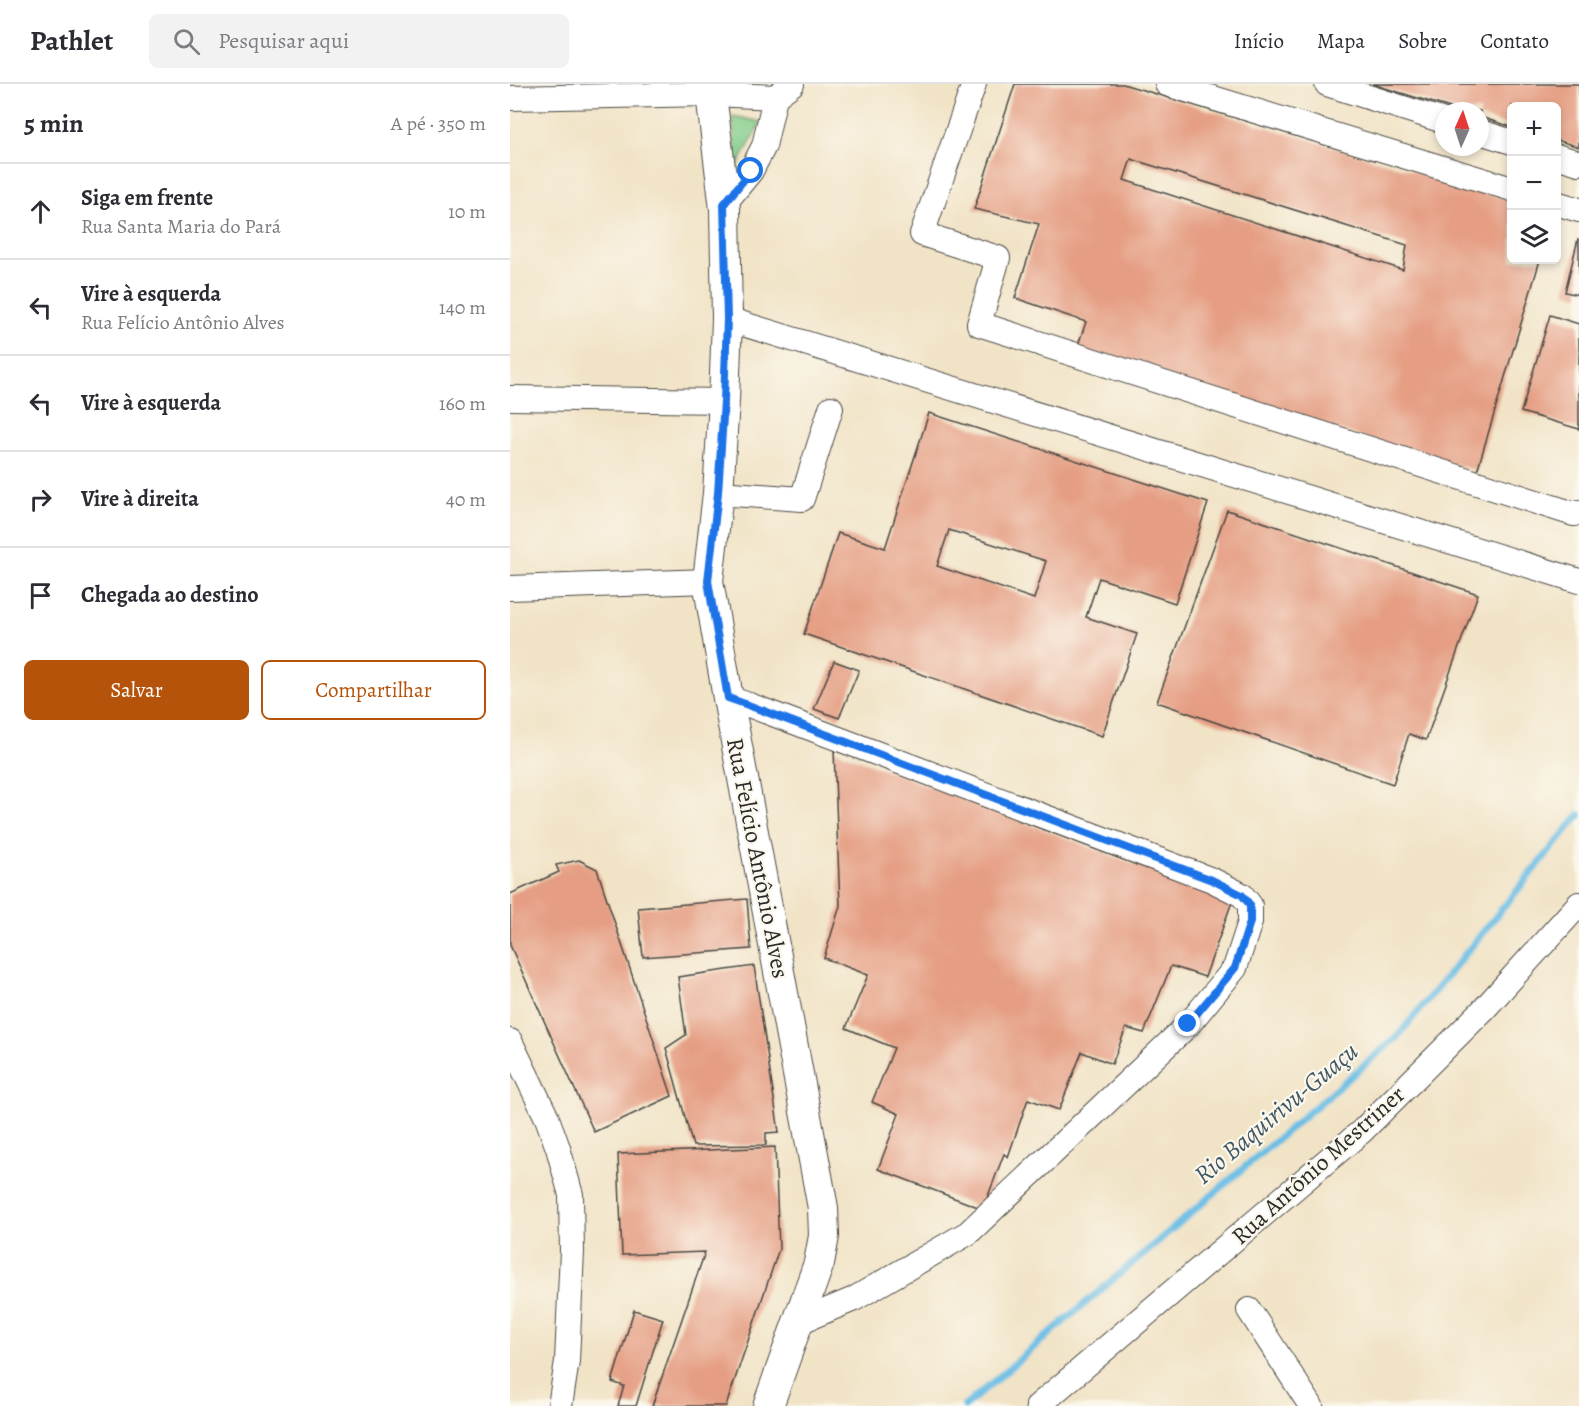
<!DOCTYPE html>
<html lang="pt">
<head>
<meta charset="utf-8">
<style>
	body { margin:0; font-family:Alegreya,serif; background:#f2f2f3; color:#2b2b33 }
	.controls { position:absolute; right:18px; top:18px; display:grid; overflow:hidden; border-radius:9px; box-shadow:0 3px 9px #0003 }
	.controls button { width:54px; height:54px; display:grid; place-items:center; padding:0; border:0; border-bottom:2px solid #e1e1e2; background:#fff; color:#2b2b33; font:30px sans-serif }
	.compass { position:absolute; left:925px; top:18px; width:54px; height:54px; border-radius:50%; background:#fff; box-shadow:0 3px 9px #0003; rotate:3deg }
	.stop { position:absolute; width:18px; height:18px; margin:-14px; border:4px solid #1a73e8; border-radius:50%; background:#fff }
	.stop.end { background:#1a73e8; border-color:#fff; box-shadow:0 2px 6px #0008 }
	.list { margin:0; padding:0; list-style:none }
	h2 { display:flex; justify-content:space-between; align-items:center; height:78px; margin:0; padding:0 24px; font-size:26px }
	h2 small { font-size:20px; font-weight:400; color:#7c7c81 }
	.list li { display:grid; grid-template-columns:39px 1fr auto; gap:18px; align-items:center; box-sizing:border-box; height:96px; padding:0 24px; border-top:2px solid #e1e1e2 }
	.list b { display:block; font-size:22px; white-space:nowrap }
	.list p { margin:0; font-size:20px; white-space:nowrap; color:#7c7c81 }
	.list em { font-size:20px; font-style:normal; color:#7c7c81 }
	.actions { display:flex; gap:12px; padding:18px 24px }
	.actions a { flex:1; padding:14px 0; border:2px solid #b45309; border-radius:9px; text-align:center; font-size:21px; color:#b45309 }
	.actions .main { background:#b45309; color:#fff }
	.icon { flex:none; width:33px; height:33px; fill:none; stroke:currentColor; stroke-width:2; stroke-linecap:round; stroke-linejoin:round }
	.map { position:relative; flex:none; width:1069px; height:1322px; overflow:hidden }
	header { display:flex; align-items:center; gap:36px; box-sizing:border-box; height:84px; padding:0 30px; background:#fff; border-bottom:2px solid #e1e1e2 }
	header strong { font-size:28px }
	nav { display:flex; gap:33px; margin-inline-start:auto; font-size:21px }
	.search { width:420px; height:54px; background:#f2f2f3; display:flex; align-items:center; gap:15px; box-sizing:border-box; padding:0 21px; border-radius:9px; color:#7c7c81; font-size:22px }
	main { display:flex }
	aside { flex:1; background:#fff }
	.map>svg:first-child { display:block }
	.green { fill:#82cc89; stroke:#567c5a; stroke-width:1.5 }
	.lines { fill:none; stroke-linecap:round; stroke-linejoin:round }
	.stream { stroke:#69bde5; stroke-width:7 }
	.building { fill:#e59e83; fill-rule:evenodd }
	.minor-casing { stroke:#494742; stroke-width:26 }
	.major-casing { stroke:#494742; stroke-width:32 }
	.minor { stroke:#fff; stroke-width:24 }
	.major { stroke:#fff; stroke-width:30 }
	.route { stroke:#1a73e8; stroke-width:8 }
	.labels { text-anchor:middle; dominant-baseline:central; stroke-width:4.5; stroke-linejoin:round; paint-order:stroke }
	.street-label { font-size:24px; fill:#2b2b2b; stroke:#fbf7ec }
	.water-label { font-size:26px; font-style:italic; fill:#3e5763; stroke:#fbf7ec }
</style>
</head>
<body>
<header>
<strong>Pathlet</strong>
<div class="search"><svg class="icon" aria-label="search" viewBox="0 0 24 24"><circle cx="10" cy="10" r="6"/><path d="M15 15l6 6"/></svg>Pesquisar aqui</div>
<nav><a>Início</a><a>Mapa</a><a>Sobre</a><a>Contato</a></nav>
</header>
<main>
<aside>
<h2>5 min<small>A pé · 350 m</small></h2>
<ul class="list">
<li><svg class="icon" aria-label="ahead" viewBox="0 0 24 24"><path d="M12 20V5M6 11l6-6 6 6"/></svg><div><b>Siga em frente</b><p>Rua Santa Maria do Pará</p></div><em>10 m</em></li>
<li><svg class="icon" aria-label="left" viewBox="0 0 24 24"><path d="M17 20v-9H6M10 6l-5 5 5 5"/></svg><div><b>Vire à esquerda</b><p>Rua Felício Antônio Alves</p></div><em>140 m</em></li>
<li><svg class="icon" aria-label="left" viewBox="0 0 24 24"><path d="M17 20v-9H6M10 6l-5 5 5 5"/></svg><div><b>Vire à esquerda</b></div><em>160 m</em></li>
<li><svg class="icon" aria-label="right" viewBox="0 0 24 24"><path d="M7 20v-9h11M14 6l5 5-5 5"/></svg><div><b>Vire à direita</b></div><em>40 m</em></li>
<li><svg class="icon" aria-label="arrive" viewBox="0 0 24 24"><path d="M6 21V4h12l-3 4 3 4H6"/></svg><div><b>Chegada ao destino</b></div></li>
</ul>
<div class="actions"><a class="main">Salvar</a><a>Compartilhar</a></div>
</aside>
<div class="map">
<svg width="1069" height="1322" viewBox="0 0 1069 1322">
	<rect width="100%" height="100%" fill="#fbf7ec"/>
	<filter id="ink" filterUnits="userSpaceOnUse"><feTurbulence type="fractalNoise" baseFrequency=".0167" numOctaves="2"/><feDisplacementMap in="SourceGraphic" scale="12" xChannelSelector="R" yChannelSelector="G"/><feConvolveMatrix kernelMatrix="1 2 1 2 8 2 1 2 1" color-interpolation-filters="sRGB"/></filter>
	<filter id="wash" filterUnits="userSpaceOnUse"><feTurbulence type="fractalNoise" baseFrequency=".008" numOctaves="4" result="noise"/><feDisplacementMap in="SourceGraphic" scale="24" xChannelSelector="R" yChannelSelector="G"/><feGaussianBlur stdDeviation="1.35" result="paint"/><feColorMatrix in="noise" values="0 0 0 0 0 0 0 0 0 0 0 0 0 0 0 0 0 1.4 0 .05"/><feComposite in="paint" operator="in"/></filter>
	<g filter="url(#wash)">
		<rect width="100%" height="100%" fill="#f1e3c6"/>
		<path class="green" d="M223 32 251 38 225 87Z"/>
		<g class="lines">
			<path class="stream" d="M455 1322 887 953 1069 731"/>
		</g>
		<g id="blocks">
			<g class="building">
				<path d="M505 0H613L1002 117V176H1030L967 387 566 267 576 238 505 214 529 140 464 125ZM621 75 897 161 893 186 614 96Z"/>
				<path d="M862 0H1069V63L1046 56V22H1002V43L970 33V27H950Z"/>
				<path d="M1068 155 1069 156V211L1055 208Z"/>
				<path d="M1040 231 1069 240V345L1011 328Z"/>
				<path d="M419 329 698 419 665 519 589 494 576 533 627 550 592 652 294 550 328 449 375 464ZM439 446 536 477 524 515 427 482Z"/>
				<path d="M717 426 968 510 916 656 899 650 883 700 647 618Z"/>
				<path d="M324 577 349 586 329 634 304 625Z"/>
				<path d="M324 666 627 781 723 815 695 893 661 882 634 949 616 944 602 980 572 968 549 1026 518 1015 498 1073 494 1070 473 1125 368 1085 389 1030 362 1018 384 964 336 944 358 891 314 874 330 822Z"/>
				<path d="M69 776 87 785 162 1012 84 1048 0 861V810L49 788 46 781Z"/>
				<path d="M237 815 241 865 133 873 128 824Z"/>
				<path d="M244 882 269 1048 256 1049V1061L183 1062 156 964 176 951 168 893Z"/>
				<path d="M265 1063 269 1165 216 1322H142L195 1168 112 1171 108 1070Z"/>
				<path d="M124 1226 153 1235 126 1322H108L114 1302 102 1298Z"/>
			</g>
		</g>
	</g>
	<g filter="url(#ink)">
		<use href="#blocks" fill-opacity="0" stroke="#494742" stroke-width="1.5"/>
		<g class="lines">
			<g class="minor-casing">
				<g id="minor">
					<path d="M464 0 412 150 488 174 469 240 1064 430 1069 428"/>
					<path d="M657 0 1002 105"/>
					<path d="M817 0 934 37"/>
					<path d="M0 14 201 10 265 13 282 0"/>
					<path d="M970 48 1002 58"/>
					<path d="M1046 72 1069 79"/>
					<path d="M1046 119 1069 126"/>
					<path d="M214 120 241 87 254 62 265 13"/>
					<path d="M217 235 1069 497"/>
					<path d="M0 314 214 317"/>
					<path d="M208 409 292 415 321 324"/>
					<path d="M0 504 198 497"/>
					<path d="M218 614 239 621 702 796 732 811 740 821V838L725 884 678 941 458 1149 344 1215 289 1238"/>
					<path d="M0 957 37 1034 48 1064 61 1111 62 1167 57 1277 50 1322"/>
					<path d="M739 1226 801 1322"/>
					<path d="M528 1322 852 1047 975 924 1069 820"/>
				</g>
			</g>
			<g class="major-casing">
				<path id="major" d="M201 0V10L215 125 217 235 214 317 208 409 198 497 218 614 313 1124 314 1152 309 1179 258 1322"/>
			</g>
			<use href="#minor" class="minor"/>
			<use href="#major" class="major"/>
		</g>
	</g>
	<g class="lines" filter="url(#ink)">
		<path class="route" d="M241 87 214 120 217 235 214 317 208 409 198 497 218 614 238 621 702 796 732 811 740 821V838L725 884 678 940"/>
	</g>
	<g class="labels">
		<g class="street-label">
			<text transform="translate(248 774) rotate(79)">Rua Felício Antônio Alves</text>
			<text transform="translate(808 1081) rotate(-42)">Rua Antônio Mestriner</text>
		</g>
		<g class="water-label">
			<text transform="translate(766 1029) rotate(-40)">Rio Baquirivu-Guaçu</text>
		</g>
	</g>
</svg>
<div class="controls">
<button>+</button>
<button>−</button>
<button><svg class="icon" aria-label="layers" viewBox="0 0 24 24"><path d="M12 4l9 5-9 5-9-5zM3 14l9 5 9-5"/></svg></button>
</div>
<svg class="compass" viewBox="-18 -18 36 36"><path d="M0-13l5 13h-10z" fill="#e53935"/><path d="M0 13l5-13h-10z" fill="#7c7c81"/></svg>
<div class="stop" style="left:241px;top:87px"></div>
<div class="stop end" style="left:678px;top:940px"></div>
</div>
</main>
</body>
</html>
